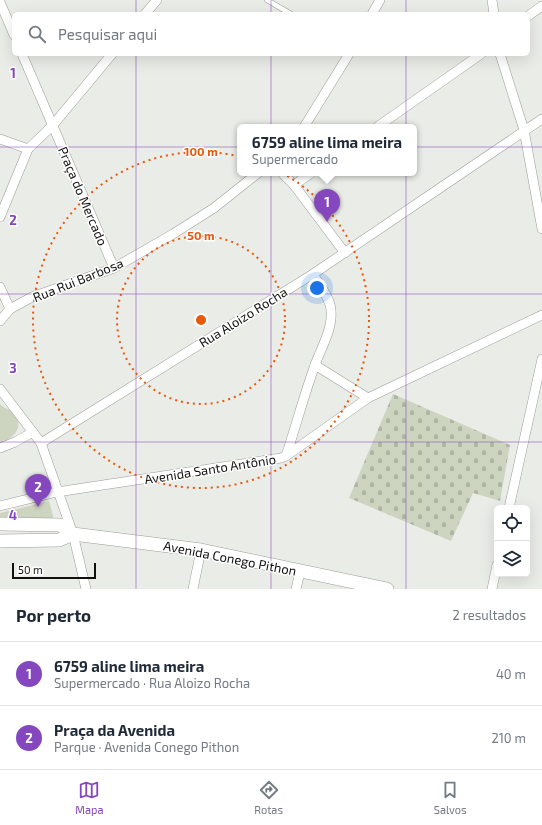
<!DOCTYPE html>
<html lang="pt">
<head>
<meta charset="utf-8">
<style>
	body { margin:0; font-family:"Exo 2",sans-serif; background:#f6f6f7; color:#1f2937 }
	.controls { position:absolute; right:12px; bottom:12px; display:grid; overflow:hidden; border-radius:6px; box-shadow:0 4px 16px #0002 }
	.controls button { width:36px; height:36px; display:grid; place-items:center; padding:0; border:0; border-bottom:1px solid #e0e1e3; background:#fff; color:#1f2937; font:20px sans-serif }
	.scale { position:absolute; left:12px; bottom:10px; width:84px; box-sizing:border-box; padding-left:4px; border:2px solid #10110f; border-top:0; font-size:11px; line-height:14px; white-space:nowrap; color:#10110f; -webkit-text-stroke:3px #fff; paint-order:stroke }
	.you { position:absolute; left:317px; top:288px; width:14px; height:14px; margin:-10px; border:3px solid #fff; border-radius:50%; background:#1a73e8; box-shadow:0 0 0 6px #1a73e833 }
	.badge { display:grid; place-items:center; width:26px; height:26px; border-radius:50%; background:#8447bd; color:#fff; font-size:13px; font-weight:700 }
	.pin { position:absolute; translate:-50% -33px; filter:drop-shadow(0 1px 2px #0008) }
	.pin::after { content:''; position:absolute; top:21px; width:14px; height:12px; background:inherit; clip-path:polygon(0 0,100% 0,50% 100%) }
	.popup { position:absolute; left:237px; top:124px; width:180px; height:52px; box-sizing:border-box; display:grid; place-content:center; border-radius:6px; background:#fff; filter:drop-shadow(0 1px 3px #0005); font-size:13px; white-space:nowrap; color:#747a83 }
	.popup b { font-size:15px; color:#1f2937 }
	.popup::after { content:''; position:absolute; left:50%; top:100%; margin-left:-8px; border:8px solid transparent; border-top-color:#fff }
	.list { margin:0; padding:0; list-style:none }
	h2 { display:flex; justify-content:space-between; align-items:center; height:52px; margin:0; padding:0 16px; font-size:17px }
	h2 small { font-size:13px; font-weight:400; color:#747a83 }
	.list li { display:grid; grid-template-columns:26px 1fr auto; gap:12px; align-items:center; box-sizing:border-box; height:64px; padding:0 16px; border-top:1px solid #e0e1e3 }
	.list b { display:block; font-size:15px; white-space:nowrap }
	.list p { margin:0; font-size:13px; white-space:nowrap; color:#747a83 }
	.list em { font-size:13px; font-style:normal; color:#747a83 }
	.icon { flex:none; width:22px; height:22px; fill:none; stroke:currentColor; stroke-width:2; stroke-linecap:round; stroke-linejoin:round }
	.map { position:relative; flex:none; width:542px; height:589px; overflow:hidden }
	.search { position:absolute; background:#fff; box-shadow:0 4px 16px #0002; left:12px; right:12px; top:12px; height:44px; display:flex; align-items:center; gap:10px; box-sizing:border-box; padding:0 14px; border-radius:6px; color:#747a83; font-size:15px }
	.sheet { height:180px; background:#fff }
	nav { display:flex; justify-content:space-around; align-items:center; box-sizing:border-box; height:56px; border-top:1px solid #e0e1e3; background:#fff; font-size:11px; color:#747a83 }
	nav a { display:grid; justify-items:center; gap:2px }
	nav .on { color:#8447bd }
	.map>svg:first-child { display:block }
	.green { fill:#cdd5c0 }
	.cemetery { fill:url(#cemetery-stones) }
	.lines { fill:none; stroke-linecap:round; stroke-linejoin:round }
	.lane-casing { stroke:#9b9d98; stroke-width:5.5 }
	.street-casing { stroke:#9b9d98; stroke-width:10 }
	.secondary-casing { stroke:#9b9d98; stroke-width:14 }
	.lane { stroke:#fff; stroke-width:4.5 }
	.street { stroke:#fff; stroke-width:9 }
	.secondary { stroke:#fff; stroke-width:13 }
	.grid { fill:none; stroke:#8447bd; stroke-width:1; stroke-opacity:0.55 }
	.ring { fill:none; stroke:#e8590c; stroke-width:2; stroke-dasharray:2 4 }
	.labels { text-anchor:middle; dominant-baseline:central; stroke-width:3; stroke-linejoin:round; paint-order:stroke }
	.street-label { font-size:13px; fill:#10110f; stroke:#fff }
	.grid-label { font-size:13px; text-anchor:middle; font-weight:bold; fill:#8447bd; stroke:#fff; stroke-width:3; stroke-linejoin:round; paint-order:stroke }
	.centre { fill:#e8590c; stroke:#fff; stroke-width:2 }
	.ring-label { font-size:12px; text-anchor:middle; font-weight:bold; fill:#e8590c; stroke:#fff; stroke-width:3; stroke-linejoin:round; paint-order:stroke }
</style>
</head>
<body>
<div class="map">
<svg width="542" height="589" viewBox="0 0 542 589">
	<defs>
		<pattern id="cemetery-stones" width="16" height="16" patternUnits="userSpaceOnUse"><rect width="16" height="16" fill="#cdd5c0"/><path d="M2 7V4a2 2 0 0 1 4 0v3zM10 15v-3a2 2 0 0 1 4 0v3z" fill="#afb6a4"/></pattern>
	</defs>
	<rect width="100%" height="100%" fill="#eaece7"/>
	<g class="green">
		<path d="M0 404C4 409 9 408 13 413 25 424 15 439 2 441H0Z"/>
		<path d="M49 501 55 524 0 520V513Z"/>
	</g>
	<path class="cemetery" d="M393 394 510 445 500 501 473 493 451 541 349 498Z"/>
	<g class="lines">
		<g class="lane-casing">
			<path id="lane" d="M267 0 291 14"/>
		</g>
		<g class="street-casing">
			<g id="street">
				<path d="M492 0 494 14"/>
				<path d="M0 2 14 35"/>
				<path d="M145 14 157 0"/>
				<path d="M372 14 380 0"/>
				<path d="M528 16 542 6"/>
				<path d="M22 54 114 268"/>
				<path d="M500 54 524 130 542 229"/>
				<path d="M304 127 349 54"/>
				<path d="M377 127 481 54"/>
				<path d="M0 139 28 149"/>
				<path d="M282 173 294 185 345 253"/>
				<path d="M294 185 311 173"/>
				<path d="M0 217 28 149 53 125 112 54"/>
				<path d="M0 287 10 309"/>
				<path d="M0 321 10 309 32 297 114 268 173 234 214 208 258 173"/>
				<path d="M315 365 368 398"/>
				<path d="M0 389 41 443 73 534 86 589"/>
				<path d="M41 443 313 274 542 119"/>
				<path d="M0 448 15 442 33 432"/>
				<path d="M286 456C296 426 304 395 315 365 321 348 333 329 331 310 330 297 319 285 313 274"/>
				<path d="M0 506 57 492 281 458 286 456 368 398 542 315"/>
				<path d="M509 508 542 359"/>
				<path d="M193 589 201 550"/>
				<path d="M296 589 300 572"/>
				<path d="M492 589 497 565"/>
			</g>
		</g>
		<g class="secondary-casing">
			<g id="secondary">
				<path d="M0 524 60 525 73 534 201 550 387 589"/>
				<path d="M0 541 59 540 73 534"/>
			</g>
		</g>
		<use href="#lane" class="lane"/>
		<use href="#street" class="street"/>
		<use href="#secondary" class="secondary"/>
	</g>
	<path class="grid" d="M136 0V14M271 0V14M406 0V14M136 54V589M271 54V589M406 54V589M0 147H542M0 294H542M0 442H542"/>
	<g class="ring">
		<circle cx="201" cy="320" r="84"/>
		<circle cx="201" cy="320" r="168"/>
	</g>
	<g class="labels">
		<g class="street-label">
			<text transform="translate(83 196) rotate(67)">Praça do Mercado</text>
			<text transform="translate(78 280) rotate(-22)">Rua Rui Barbosa</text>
			<text transform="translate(243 317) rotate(-32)">Rua Aloizo Rocha</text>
			<text transform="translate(210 469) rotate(-9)">Avenida Santo Antônio</text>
			<text transform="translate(230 558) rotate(11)">Avenida Conego Pithon</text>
		</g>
	</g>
	<g class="grid-label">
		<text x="13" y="78">1</text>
		<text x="13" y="225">2</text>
		<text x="13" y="373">3</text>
		<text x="13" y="520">4</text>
	</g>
	<circle cx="201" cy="320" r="6" class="centre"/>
	<g class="ring-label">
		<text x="201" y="156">100 m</text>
		<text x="201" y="240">50 m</text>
	</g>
</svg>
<div class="controls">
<button><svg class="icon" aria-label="locate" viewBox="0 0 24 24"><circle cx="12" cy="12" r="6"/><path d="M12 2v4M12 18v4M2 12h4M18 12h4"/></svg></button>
<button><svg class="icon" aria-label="layers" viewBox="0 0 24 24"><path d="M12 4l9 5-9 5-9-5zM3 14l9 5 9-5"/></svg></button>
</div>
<div class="scale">50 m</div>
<div class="you"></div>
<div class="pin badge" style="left:327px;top:222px">1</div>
<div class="popup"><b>6759 aline lima meira</b>Supermercado</div>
<div class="pin badge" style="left:38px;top:507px">2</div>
<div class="search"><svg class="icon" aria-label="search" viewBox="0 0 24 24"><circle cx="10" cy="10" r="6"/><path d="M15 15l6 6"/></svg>Pesquisar aqui</div>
</div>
<section class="sheet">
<h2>Por perto<small>2 resultados</small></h2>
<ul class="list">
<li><span class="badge">1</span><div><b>6759 aline lima meira</b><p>Supermercado · Rua Aloizo Rocha</p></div><em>40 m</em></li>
<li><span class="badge">2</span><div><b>Praça da Avenida</b><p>Parque · Avenida Conego Pithon</p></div><em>210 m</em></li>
</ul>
</section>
<nav>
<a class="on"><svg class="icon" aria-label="map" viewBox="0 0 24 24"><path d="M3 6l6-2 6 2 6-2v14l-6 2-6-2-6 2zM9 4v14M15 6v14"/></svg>Mapa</a>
<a><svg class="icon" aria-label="directions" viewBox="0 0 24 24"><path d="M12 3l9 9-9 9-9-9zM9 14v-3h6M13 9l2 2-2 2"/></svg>Rotas</a>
<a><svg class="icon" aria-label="saved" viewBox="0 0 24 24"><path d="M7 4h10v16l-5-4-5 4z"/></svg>Salvos</a>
</nav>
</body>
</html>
